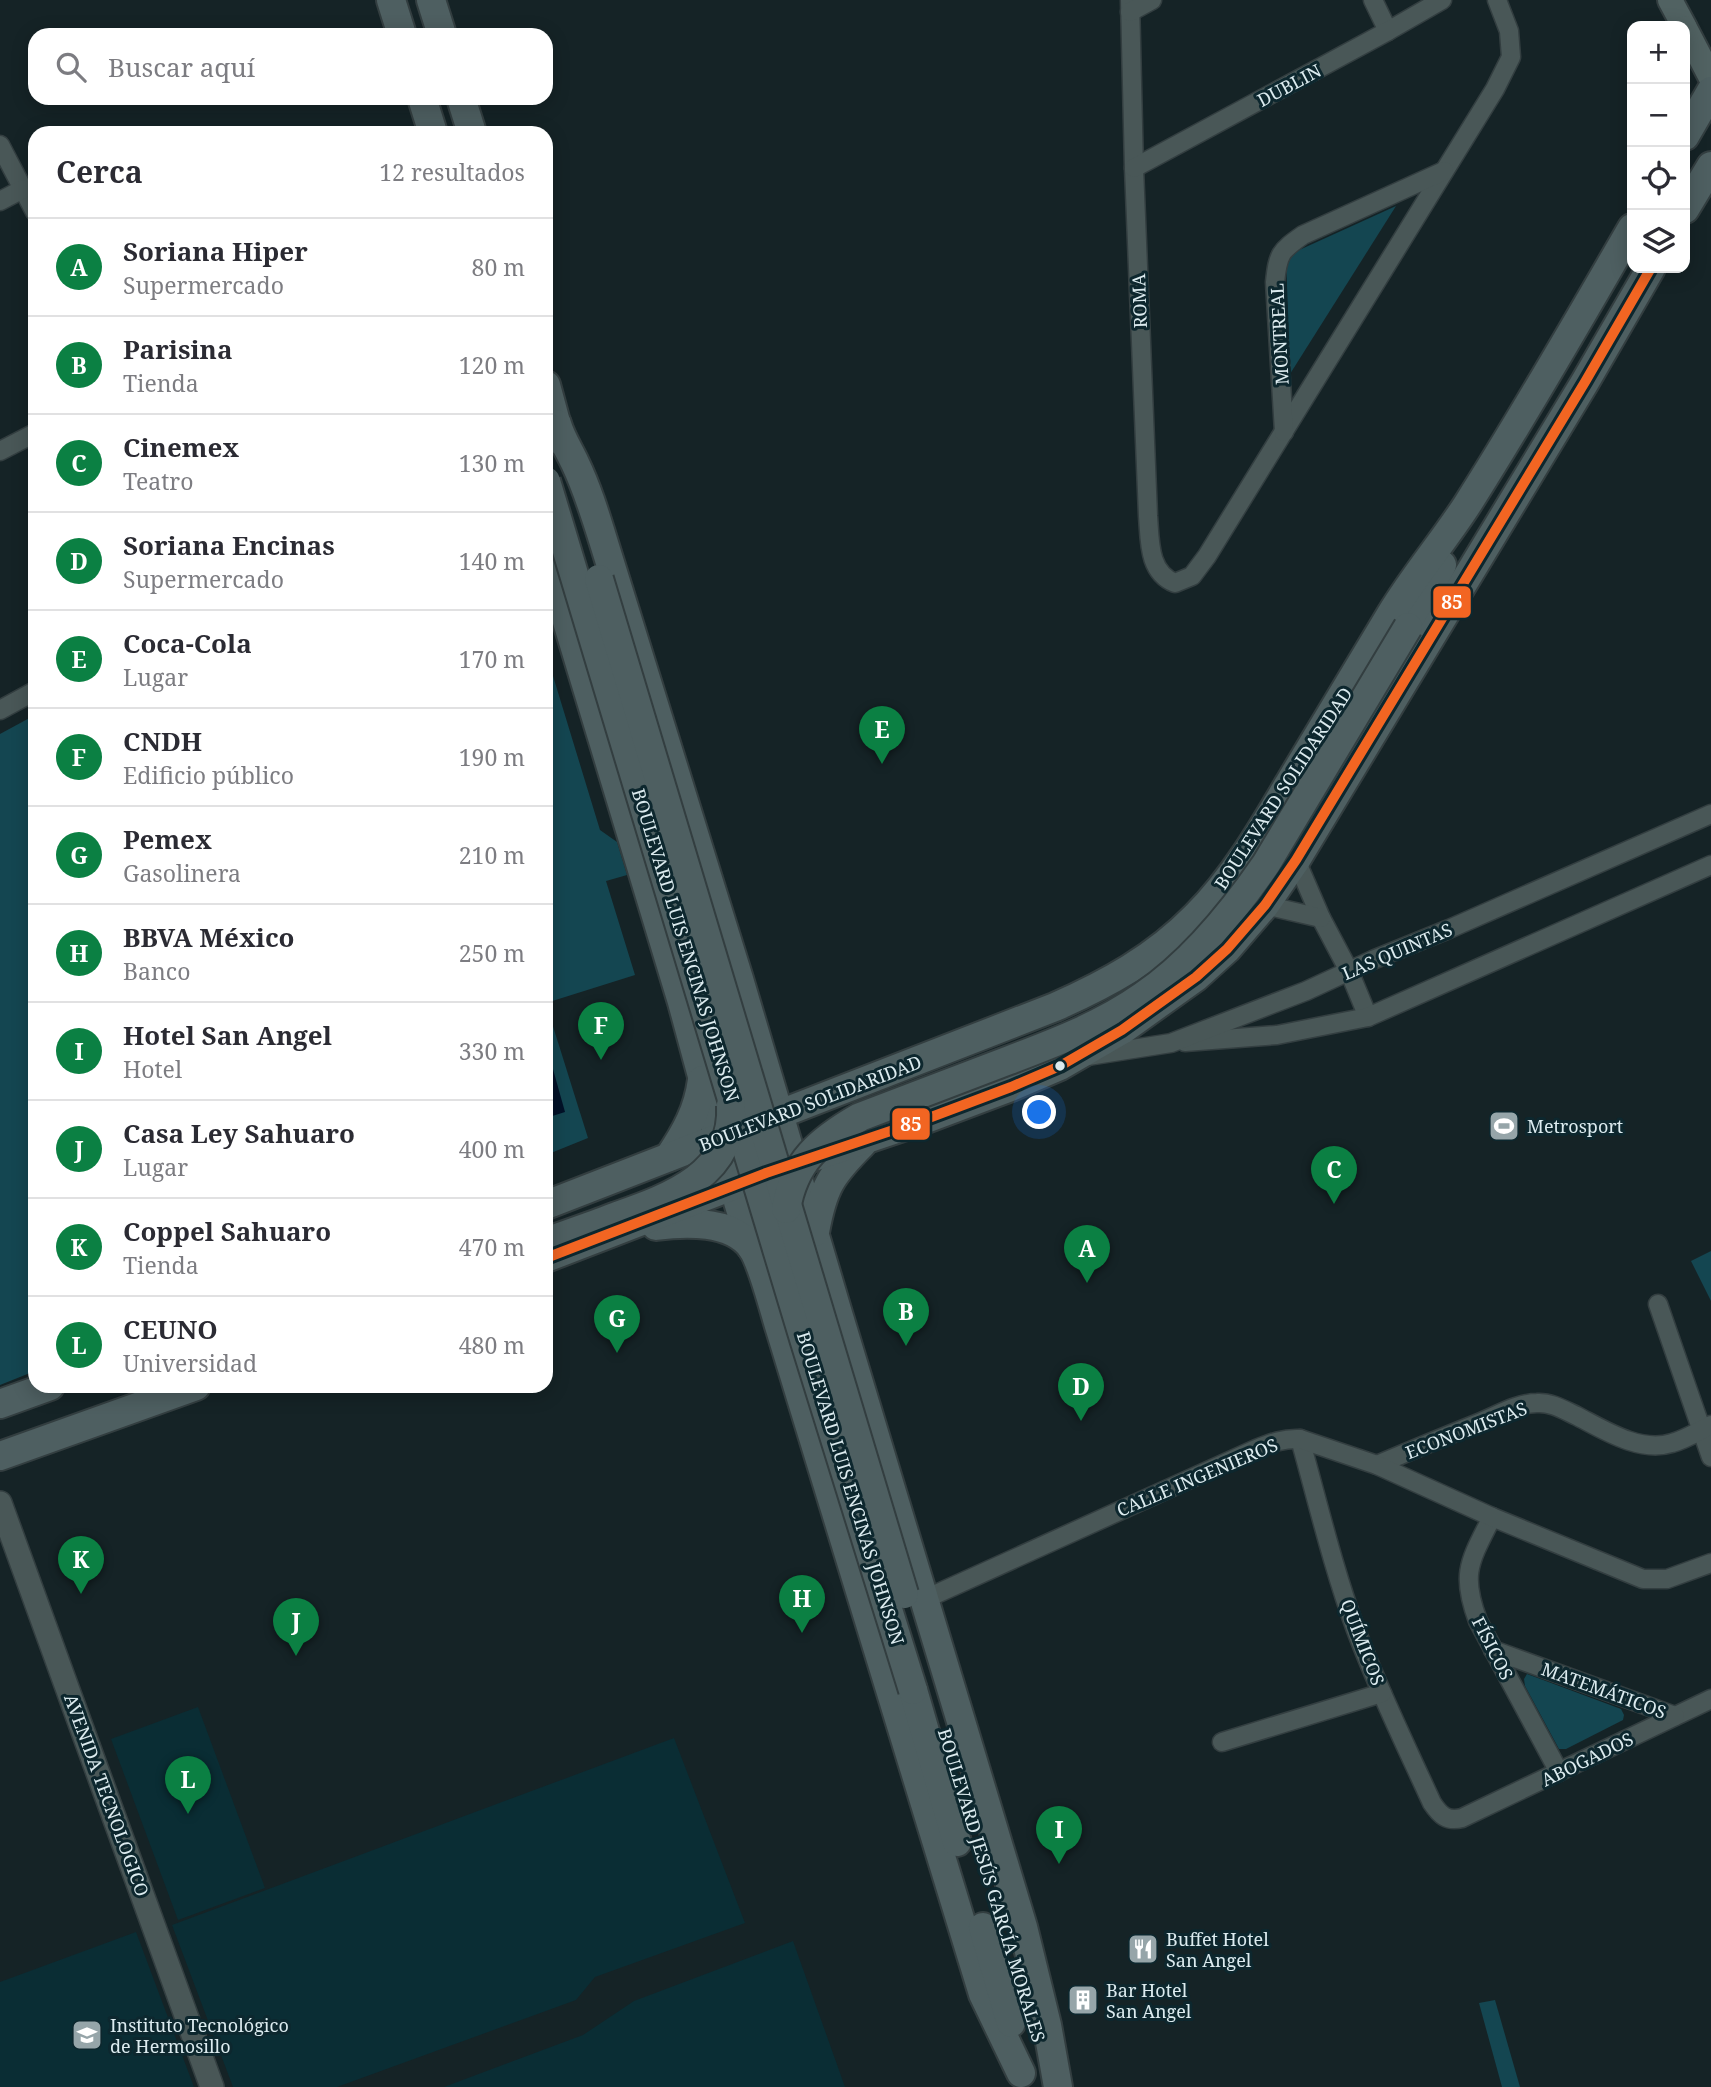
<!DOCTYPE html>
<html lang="es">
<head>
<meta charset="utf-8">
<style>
	body { margin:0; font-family:"Noto Serif",serif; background:#f2f2f3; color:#2b2b33 }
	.controls { position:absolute; right:21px; top:21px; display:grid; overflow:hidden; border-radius:14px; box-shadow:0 4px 18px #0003 }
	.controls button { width:63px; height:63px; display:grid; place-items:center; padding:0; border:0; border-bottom:2px solid #e1e1e2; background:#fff; color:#2b2b33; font:35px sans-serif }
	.you { position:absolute; left:1040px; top:1113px; width:24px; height:24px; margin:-18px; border:5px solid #fff; border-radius:50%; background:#1a73e8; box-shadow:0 0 0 10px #1a73e833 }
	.badge { display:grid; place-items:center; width:46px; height:46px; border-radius:50%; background:#0b8043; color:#fff; font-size:23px; font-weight:700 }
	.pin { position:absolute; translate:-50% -58px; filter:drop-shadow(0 2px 4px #0008) }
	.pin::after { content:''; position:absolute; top:37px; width:24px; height:21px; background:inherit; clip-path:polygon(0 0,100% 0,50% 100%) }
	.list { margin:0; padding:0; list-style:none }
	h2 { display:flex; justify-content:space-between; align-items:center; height:91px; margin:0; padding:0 28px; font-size:30px }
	h2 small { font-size:23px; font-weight:400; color:#7c7c81 }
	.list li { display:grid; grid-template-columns:46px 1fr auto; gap:21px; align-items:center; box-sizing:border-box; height:98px; padding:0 28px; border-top:2px solid #e1e1e2 }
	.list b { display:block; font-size:26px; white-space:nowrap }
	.list p { margin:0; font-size:23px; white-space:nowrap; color:#7c7c81 }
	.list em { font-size:23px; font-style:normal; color:#7c7c81 }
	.icon { flex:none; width:38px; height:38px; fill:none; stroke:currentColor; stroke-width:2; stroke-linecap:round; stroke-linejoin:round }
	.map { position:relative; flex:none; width:1711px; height:2087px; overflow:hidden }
	.search { position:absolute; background:#fff; box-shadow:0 4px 18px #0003; left:28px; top:28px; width:525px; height:77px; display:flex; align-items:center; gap:18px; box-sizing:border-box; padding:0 24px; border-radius:21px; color:#7c7c81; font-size:26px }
	.panel { position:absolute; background:#fff; box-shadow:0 4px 18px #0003; left:28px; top:126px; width:525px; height:1267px; border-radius:21px }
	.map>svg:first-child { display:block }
	.built { fill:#0a2d34 }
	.green { fill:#144651 }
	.water { fill:#021128 }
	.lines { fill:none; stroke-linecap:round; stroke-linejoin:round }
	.minor-casing { stroke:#333e40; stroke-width:21 }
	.tertiary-casing { stroke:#333e40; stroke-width:26 }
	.secondary-casing { stroke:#333e40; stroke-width:28 }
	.primary-casing { stroke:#333e40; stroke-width:32 }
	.minor { stroke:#495757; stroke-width:18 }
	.tertiary { stroke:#495757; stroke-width:23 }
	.secondary { stroke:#516262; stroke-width:24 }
	.primary { stroke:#4e5f61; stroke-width:28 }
	.primary-bridge-casing { stroke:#333e40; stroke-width:32; stroke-linecap:butt }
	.primary-bridge { stroke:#4e5f61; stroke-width:28 }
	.bus-1-casing { stroke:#0d272e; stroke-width:16 }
	.bus-1 { stroke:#f26522; stroke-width:10 }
	.bus-dot { fill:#dcebef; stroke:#0d272e; stroke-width:2.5 }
	.labels { text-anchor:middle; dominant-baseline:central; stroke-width:6; stroke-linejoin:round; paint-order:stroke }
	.street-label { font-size:18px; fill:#dcebef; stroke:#0d272e }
	.poi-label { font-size:18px; fill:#dcebef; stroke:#0d272e; text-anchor:start }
	.line-badge { stroke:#0d272e; stroke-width:2.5 }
	.badge-label { font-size:19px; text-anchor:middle; font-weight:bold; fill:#fff }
</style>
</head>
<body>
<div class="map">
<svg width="1711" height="2087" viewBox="0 0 1711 2087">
	<rect width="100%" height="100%" fill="#152326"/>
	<g class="built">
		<path d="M198 1707 265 1888 178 1920 111 1739Z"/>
		<path d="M674 1738 745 1923 595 1977 576 2000 337 2087H233L172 1925Z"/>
		<path d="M136 1932 194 2087H0V1982Z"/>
		<path d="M793 1941 845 2087H444L583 2035 634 2001Z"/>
	</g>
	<g class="green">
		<path d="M1396 206 1290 374 1286 256Z"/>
		<path d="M546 653 600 830 617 842 627 875 606 881 635 975 546 1003Z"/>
		<path d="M35 715V1371L0 1385V734Z"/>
		<path d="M546 1004 588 1138 546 1155Z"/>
		<path d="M1711 1251V1301L1691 1261Z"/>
		<path d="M1527 1674 1621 1709 1624 1715 1623 1720 1566 1749H1559L1525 1686 1524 1679Z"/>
		<path d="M1495 2000 1520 2087H1502L1479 2003Z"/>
	</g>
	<path class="water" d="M551 1062 565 1112 546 1118V1063Z"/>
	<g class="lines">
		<g class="minor-casing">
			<g id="minor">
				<path d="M1130 0 1134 168 1148 516C1150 541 1148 572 1175 583L1192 576 1207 556 1495 89 1511 57 1509 31 1497 0"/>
				<path d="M1373 0 1388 31"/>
				<path d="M1130 12 1152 0"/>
				<path d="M0 145 35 212"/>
				<path d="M1134 168 1388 31 1442 0"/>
				<path d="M0 201 23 189"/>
				<path d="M1284 432 1275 282C1278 254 1280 251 1303 235L1444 171"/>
				<path d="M0 451 35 433"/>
				<path d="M0 710 35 691"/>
				<path d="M1296 860 1321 918 1349 971 1368 1017"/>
				<path d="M1265 905 1321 918"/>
				<path d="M1185 1042 1277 1035 1368 1017 1711 865"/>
				<path d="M1088 1056 1171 1043 1306 991 1375 959 1449 929 1711 814"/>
				<path d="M1658 1304 1711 1457"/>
				<path d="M1300 1439C1318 1503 1333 1568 1356 1630 1378 1689 1406 1746 1432 1803 1440 1815 1447 1822 1462 1818L1711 1699"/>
				<path d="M1377 1465C1412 1450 1446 1436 1481 1422 1498 1415 1518 1403 1537 1403 1551 1402 1564 1410 1577 1416 1604 1430 1640 1453 1672 1443 1686 1439 1699 1431 1711 1425"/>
				<path d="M1492 1517C1470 1561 1460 1573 1478 1621L1559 1772"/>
				<path d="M923 1600 1256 1449C1271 1443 1284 1438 1300 1439L1377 1465 1492 1517 1643 1579H1667L1711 1563"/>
				<path d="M1493 1650 1675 1716"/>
				<path d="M1222 1742 1382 1693"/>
			</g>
		</g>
		<g class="tertiary-casing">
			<path id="tertiary" d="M0 1503 212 2087"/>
		</g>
		<g class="secondary-casing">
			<g id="secondary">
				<path d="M1670 0 1684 26"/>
				<path d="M1685 28 1711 78"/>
			</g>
		</g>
		<g class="primary-casing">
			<g id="primary">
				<path d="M391 0 402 35"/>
				<path d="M431 0 442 35"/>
				<path d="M422 98 433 133"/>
				<path d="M461 98 472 133"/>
				<path d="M1685 136 1711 91"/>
				<path d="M1685 209 1711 166"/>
				<path d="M546 385 561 441"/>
				<path d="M557 424C561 438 569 450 575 463 587 488 595 514 603 540L739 979 837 1310 1023 1927 1047 2025 1058 2087"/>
				<path d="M546 552 682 1002 719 1139 752 1248"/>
				<path d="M1408 627 1442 565"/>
				<path d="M669 1157C686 1132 698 1110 702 1080"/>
				<path d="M546 1205 1055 1007C1107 984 1155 958 1196 916 1234 878 1263 828 1290 782 1324 726 1357 670 1391 614 1414 576 1443 542 1467 505 1525 414 1578 321 1632 228"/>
				<path d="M656 1226C685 1222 732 1220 752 1248 762 1262 774 1310 780 1329L983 1994 1021 2073"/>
				<path d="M815 1232C823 1187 831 1175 862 1144"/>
				<path d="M546 1258 766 1173 926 1119 1011 1087 1060 1066 1122 1030 1196 977 1227 949 1265 905 1296 860 1585 382 1651 268"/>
				<path d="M0 1404 50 1386"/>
				<path d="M0 1456 196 1386"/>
				<path d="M913 1690 957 1842"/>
				<path d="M983 1927 1011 2023"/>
			</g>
		</g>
		<use href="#minor" class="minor"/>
		<use href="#tertiary" class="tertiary"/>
		<use href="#secondary" class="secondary"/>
		<use href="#primary" class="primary"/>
		<g class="primary-bridge-casing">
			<g id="primary-bridge">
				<path d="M546 481 805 1342 913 1690"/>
				<path d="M599 579 904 1594"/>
				<path d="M786 1209C794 1161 820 1140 860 1117 906 1099 953 1082 999 1064 1049 1045 1099 1027 1143 996 1192 963 1233 912 1266 864L1408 627"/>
				<path d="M546 1242C570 1233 594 1225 617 1216 671 1197 735 1174 731 1105"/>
			</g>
		</g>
		<use href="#primary-bridge" class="primary-bridge"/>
		<g class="bus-1-casing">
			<path id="bus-1" d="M546 1258 766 1173 926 1119 1011 1087 1060 1066 1122 1030 1196 977 1227 949 1265 905 1296 860 1585 382 1651 268"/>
		</g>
		<use href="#bus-1" class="bus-1"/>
	</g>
	<defs>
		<g id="stadium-square" transform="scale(1.575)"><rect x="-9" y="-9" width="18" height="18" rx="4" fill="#96a5a9" stroke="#0d272e"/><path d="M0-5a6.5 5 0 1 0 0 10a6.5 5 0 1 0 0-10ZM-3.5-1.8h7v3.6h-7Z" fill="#fff"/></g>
		<g id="restaurant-square" transform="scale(1.575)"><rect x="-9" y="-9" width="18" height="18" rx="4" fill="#96a5a9" stroke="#0d272e"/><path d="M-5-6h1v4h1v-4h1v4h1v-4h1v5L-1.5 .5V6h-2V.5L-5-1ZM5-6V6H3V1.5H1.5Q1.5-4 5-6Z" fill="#fff"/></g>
		<g id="building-square" transform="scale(1.575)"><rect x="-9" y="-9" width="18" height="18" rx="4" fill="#96a5a9" stroke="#0d272e"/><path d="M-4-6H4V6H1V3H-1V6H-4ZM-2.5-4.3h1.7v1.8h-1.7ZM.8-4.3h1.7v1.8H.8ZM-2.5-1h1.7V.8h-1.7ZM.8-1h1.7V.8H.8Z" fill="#fff"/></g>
		<g id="university-square" transform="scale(1.575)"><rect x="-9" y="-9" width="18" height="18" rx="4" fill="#96a5a9" stroke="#0d272e"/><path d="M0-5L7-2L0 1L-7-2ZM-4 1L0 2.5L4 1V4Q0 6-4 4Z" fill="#fff"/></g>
	</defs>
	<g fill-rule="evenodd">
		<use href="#stadium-square" x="1504" y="1126"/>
		<use href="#restaurant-square" x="1143" y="1949"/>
		<use href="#building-square" x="1083" y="2000"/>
		<use href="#university-square" x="87" y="2035"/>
	</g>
	<circle class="bus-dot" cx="1060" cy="1066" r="6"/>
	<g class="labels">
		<g class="street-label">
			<text transform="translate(1289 85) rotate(-28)">DUBLIN</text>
			<text transform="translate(1139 301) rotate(-92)">ROMA</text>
			<text transform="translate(1279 334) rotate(-93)">MONTREAL</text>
			<text transform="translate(1283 788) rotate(-57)">BOULEVARD SOLIDARIDAD</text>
			<text transform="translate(686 945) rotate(73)">BOULEVARD LUIS ENCINAS JOHNSON</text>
			<text transform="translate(1397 951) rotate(-23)">LAS QUINTAS</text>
			<text transform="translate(810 1103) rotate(-21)">BOULEVARD SOLIDARIDAD</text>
			<text transform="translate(1466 1430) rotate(-21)">ECONOMISTAS</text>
			<text transform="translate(1197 1477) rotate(-23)">CALLE INGENIEROS</text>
			<text transform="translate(851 1488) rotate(73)">BOULEVARD LUIS ENCINAS JOHNSON</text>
			<text transform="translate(1363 1642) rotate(69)">QUÍMICOS</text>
			<text transform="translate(1493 1648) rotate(63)">FÍSICOS</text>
			<text transform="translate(1604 1690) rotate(20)">MATEMÁTICOS</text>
			<text transform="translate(1587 1759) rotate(-26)">ABOGADOS</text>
			<text transform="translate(107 1795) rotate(70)">AVENIDA TECNOLOGICO</text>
			<text transform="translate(992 1885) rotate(73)">BOULEVARD JESÚS GARCÍA MORALES</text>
		</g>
		<g class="poi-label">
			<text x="1527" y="1126">Metrosport</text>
			<text x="1166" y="1939">Buffet Hotel<tspan x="1166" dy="21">San Angel</tspan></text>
			<text x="1106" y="1990">Bar Hotel<tspan x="1106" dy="21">San Angel</tspan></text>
			<text x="110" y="2025">Instituto Tecnológico<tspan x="110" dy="21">de Hermosillo</tspan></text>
		</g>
	</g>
	<g class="line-badge">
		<rect x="1432" y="585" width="40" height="34" rx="7" fill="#f26522"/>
		<rect x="891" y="1107" width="40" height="34" rx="7" fill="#f26522"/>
	</g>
	<g class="badge-label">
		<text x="1452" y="609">85</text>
		<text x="911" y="1131">85</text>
	</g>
</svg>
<div class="controls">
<button>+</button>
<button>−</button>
<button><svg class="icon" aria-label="locate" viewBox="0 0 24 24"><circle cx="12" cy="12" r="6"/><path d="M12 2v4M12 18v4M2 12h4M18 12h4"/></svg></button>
<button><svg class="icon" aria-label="layers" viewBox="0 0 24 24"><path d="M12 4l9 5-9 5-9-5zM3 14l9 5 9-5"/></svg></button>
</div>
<div class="you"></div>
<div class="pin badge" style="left:1087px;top:1283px">A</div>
<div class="pin badge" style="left:906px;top:1346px">B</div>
<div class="pin badge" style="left:1334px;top:1204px">C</div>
<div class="pin badge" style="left:1081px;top:1421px">D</div>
<div class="pin badge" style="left:882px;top:764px">E</div>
<div class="pin badge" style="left:601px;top:1060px">F</div>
<div class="pin badge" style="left:617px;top:1353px">G</div>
<div class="pin badge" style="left:802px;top:1633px">H</div>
<div class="pin badge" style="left:1059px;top:1864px">I</div>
<div class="pin badge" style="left:296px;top:1656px">J</div>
<div class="pin badge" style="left:81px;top:1594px">K</div>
<div class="pin badge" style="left:188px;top:1814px">L</div>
<div class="search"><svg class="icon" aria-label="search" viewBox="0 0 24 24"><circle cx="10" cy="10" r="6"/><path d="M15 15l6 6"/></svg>Buscar aquí</div>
<section class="panel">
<h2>Cerca<small>12 resultados</small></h2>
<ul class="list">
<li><span class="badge">A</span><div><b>Soriana Hiper</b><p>Supermercado</p></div><em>80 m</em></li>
<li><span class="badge">B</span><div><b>Parisina</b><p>Tienda</p></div><em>120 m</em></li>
<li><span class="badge">C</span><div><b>Cinemex</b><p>Teatro</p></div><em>130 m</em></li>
<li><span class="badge">D</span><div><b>Soriana Encinas</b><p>Supermercado</p></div><em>140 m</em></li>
<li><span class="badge">E</span><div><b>Coca-Cola</b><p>Lugar</p></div><em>170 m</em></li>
<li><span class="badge">F</span><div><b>CNDH</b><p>Edificio público</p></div><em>190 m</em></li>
<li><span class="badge">G</span><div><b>Pemex</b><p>Gasolinera</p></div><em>210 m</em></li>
<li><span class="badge">H</span><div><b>BBVA México</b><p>Banco</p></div><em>250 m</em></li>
<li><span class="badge">I</span><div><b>Hotel San Angel</b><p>Hotel</p></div><em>330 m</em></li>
<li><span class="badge">J</span><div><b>Casa Ley Sahuaro</b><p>Lugar</p></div><em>400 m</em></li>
<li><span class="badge">K</span><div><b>Coppel Sahuaro</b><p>Tienda</p></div><em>470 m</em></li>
<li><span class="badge">L</span><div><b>CEUNO</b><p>Universidad</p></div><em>480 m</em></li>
</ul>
</section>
</div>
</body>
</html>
